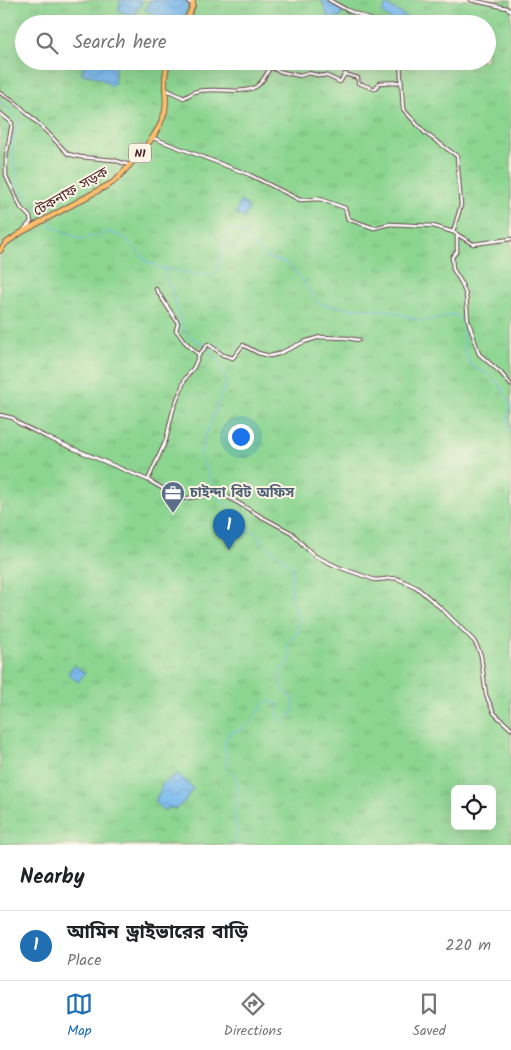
<!DOCTYPE html>
<html lang="en">
<head>
<meta charset="utf-8">
<style>
	body { margin:0; font-family:Kalam,"Noto Sans Bengali",sans-serif; background:#f2f2f2; color:#202124 }
	.controls { position:absolute; right:15px; bottom:15px; display:grid; overflow:hidden; border-radius:8px; box-shadow:0 5px 20px #0002 }
	.controls button { width:45px; height:45px; display:grid; place-items:center; padding:0; border:0; border-bottom:1px solid #e0e0e0; background:#fff; color:#202124; font:25px sans-serif }
	.you { position:absolute; left:240px; top:436px; width:18px; height:18px; margin:-12px; border:4px solid #fff; border-radius:50%; background:#1a73e8; box-shadow:0 0 0 8px #1a73e833 }
	.badge { display:grid; place-items:center; width:32px; height:32px; border-radius:50%; background:#1f6fb2; color:#fff; font-size:16px; font-weight:700 }
	.pin { position:absolute; translate:-50% -41px; filter:drop-shadow(0 1px 2px #0008) }
	.pin::after { content:''; position:absolute; top:26px; width:18px; height:15px; background:inherit; clip-path:polygon(0 0,100% 0,50% 100%) }
	.list { margin:0; padding:0; list-style:none }
	h2 { display:flex; justify-content:space-between; align-items:center; height:65px; margin:0; padding:0 20px; font-size:21px }
	h2 small { font-size:16px; font-weight:400; color:#757577 }
	.list li { display:grid; grid-template-columns:32px 1fr auto; gap:15px; align-items:center; box-sizing:border-box; height:70px; padding:0 20px; border-top:1px solid #e0e0e0 }
	.list b { display:block; font-size:19px; white-space:nowrap }
	.list p { margin:0; font-size:16px; white-space:nowrap; color:#757577 }
	.list em { font-size:16px; font-style:normal; color:#757577 }
	.icon { flex:none; width:28px; height:28px; fill:none; stroke:currentColor; stroke-width:2; stroke-linecap:round; stroke-linejoin:round }
	.map { position:relative; flex:none; width:511px; height:845px; overflow:hidden }
	.search { position:absolute; background:#fff; box-shadow:0 5px 20px #0002; left:15px; right:15px; top:15px; height:55px; display:flex; align-items:center; gap:12px; box-sizing:border-box; padding:0 18px; border-radius:28px; color:#757577; font-size:19px }
	.sheet { height:135px; background:#fff }
	nav { display:flex; justify-content:space-around; align-items:center; box-sizing:border-box; height:70px; border-top:1px solid #e0e0e0; background:#fff; font-size:14px; color:#757577 }
	nav a { display:grid; justify-items:center; gap:2px }
	nav .on { color:#1f6fb2 }
	.map>svg:first-child { display:block }
	.park { fill:url(#park-tufts); stroke:#6b7a5e; fill-rule:evenodd }
	.water { fill:url(#water-waves); stroke:#626d8d }
	.lines { fill:none; stroke-linecap:round; stroke-linejoin:round }
	.stream { stroke:#7abbef; stroke-width:1 }
	.minor-casing { stroke:#643e44; stroke-width:4.5 }
	.trunk-casing { stroke:#643e44; stroke-width:6 }
	.minor { stroke:#fff; stroke-width:2.5 }
	.trunk { stroke:#f9bf6c; stroke-width:4.5 }
	.labels { text-anchor:middle; dominant-baseline:central; stroke-width:4; stroke-linejoin:round; paint-order:stroke }
	.shield { fill:#fcf5e5; stroke:#7f5f63; stroke-width:1 }
	.shield-label { font-size:12px; font-weight:bold; fill:#4a1f2b }
	.street-label { font-size:14px; fill:#4a1f2b; stroke:#fcf5e5 }
	.service-label { font-size:14px; font-weight:bold; fill:#4e5e75; stroke:#fcf5e5; text-anchor:start }
</style>
</head>
<body>
<div class="map">
<svg width="511" height="845" viewBox="0 0 511 845">
	<defs>
		<pattern id="park-tufts" width="24" height="20" patternUnits="userSpaceOnUse" patternTransform="scale(1.25)"><rect width="24" height="20" fill="#8cd591"/><path d="M3 7l-1-3M5 7V3M7 7l1-3M15 17l-1-3M17 17v-4M19 17l1-3" fill="none" stroke="#7ab67d"/></pattern>
		<pattern id="water-waves" width="16" height="10" patternUnits="userSpaceOnUse" patternTransform="scale(1.25)"><rect width="16" height="10" fill="#7abbef"/><path d="M0 5q4-4 8 0t8 0" fill="none" stroke="#6ba0cd"/></pattern>
	</defs>
	<rect width="100%" height="100%" fill="#fcf5e5"/>
	<filter id="ink" filterUnits="userSpaceOnUse"><feTurbulence type="fractalNoise" baseFrequency=".02" numOctaves="2"/><feDisplacementMap in="SourceGraphic" scale="10" xChannelSelector="R" yChannelSelector="G"/><feConvolveMatrix kernelMatrix="1 2 1 2 8 2 1 2 1" color-interpolation-filters="sRGB"/></filter>
	<filter id="wash" filterUnits="userSpaceOnUse"><feTurbulence type="fractalNoise" baseFrequency=".0096" numOctaves="4" result="noise"/><feDisplacementMap in="SourceGraphic" scale="20" xChannelSelector="R" yChannelSelector="G"/><feGaussianBlur stdDeviation="1.12" result="paint"/><feColorMatrix in="noise" values="0 0 0 0 0 0 0 0 0 0 0 0 0 0 0 0 0 1.4 0 .05"/><feComposite in="paint" operator="in"/></filter>
	<g filter="url(#wash)">
		<rect width="100%" height="100%" fill="#f4ebd2"/>
		<path class="park" d="M0 0H511V845H0ZM24 24H487V61H24ZM455 789H492V826H455Z"/>
		<g class="water">
			<path d="M120 0H140L142 1 140 6 134 15 124 13 118 10 120 3Z"/>
			<path d="M150 0H184L189 3 181 24H170L145 10Z"/>
			<path d="M321 0H326L344 10 340 18 336 17 333 20C325 16 325 7 321 0Z"/>
			<path d="M386 4 418 24H396L382 13Z"/>
			<path d="M138 15 159 24H134Z"/>
			<path d="M81 61H116L114 84 111 87C102 77 94 76 81 74L84 68 80 63Z"/>
			<path d="M240 201 247 205 248 210 244 218 236 214Z"/>
			<path d="M74 665 85 673 78 682 68 673Z"/>
			<path d="M178 774 193 788 185 801 175 810 173 807 171 809 168 807 165 811 155 802 161 788V785L170 778Z"/>
		</g>
		<g class="lines">
			<g class="stream">
				<path d="M0 102 4 103 19 120 14 136 12 151 19 188 45 218"/>
				<path d="M48 221 52 226 80 239 111 232 126 239 148 263 163 268 206 276 213 274 219 266 224 238 230 229 246 235 264 257 287 263 302 280 319 304 346 308 387 310 422 321 438 318 455 314 463 321C463 331 464 357 470 364 473 369 479 369 484 372 497 378 505 392 511 405"/>
				<path d="M163 269 177 307 182 327 186 334 203 344 218 360 227 381 202 445 200 454 218 497 227 506 242 525 258 535 263 542 269 548 293 567 291 602 298 616V632L288 643 291 660 279 672 282 686 294 702C293 714 292 716 282 722L278 720 279 710 278 704 268 701C252 713 257 728 230 732L224 743 227 755V765L238 781 235 816 236 831 232 845"/>
				<path d="M511 406C508 415 506 423 511 431"/>
			</g>
		</g>
	</g>
	<g filter="url(#ink)">
		<g class="lines">
			<g class="minor-casing">
				<g id="minor">
					<path d="M186 0 192 4"/>
					<path d="M329 0 347 10 382 24"/>
					<path d="M471 0 507 8 511 11"/>
					<path d="M400 61 403 109 425 133 457 156 461 205 453 232"/>
					<path d="M167 90 184 98C187 96 191 94 194 92 210 86 243 96 257 86 263 81 267 74 270 67L278 71 300 76 308 73 322 76 325 75 340 82 345 74 358 78V83L375 89 379 83 401 82"/>
					<path d="M0 93 13 100 48 133 68 154 80 157 114 160 129 165"/>
					<path d="M0 113 12 123 6 157V176L21 208 30 217 31 222 24 229"/>
					<path d="M153 138 250 175 300 200 320 199 345 208 348 219 374 228 390 224 433 226 453 232 473 244 511 239"/>
					<path d="M457 235V251L452 257 453 269 461 282 466 295 468 320 479 354 501 373 511 385"/>
					<path d="M199 355 208 344 223 355 233 358 243 345 258 353 270 356 278 354 304 342 320 337 347 338 359 340"/>
					<path d="M0 415 13 418 18 423 46 437 148 480 167 491 175 498 182 499 221 493 262 517 292 533 305 547 315 556 338 567 375 580 396 578 416 587 443 610 474 641 478 648 481 656 486 695 494 713 511 729"/>
					<path d="M148 480 166 440 173 410 185 379 194 367 199 355 184 341 176 330 178 323 156 289"/>
				</g>
			</g>
			<g class="trunk-casing">
				<g id="trunk">
					<path d="M185 24 193 5V0"/>
					<path d="M0 251 6 243 22 232 112 183 118 178C135 159 159 136 165 111 168 94 161 78 169 61"/>
				</g>
			</g>
			<use href="#minor" class="minor"/>
			<use href="#trunk" class="trunk"/>
		</g>
	</g>
	<defs>
		<g id="office-pin" transform="scale(1.25)"><path d="M0 17L-7.5 6A9.5 9.5 0 1 1 7.5 6Z" fill="#5c6f8a" stroke="#fcf5e5"/><path d="M-6-3h4V-5.5h4V-3h4V5H-6ZM-1-4.5V-3h2v-1.5ZM-6 0V1H6V0Z" fill="#fff"/></g>
	</defs>
	<g fill-rule="evenodd">
		<use href="#office-pin" x="173" y="493"/>
	</g>
	<g class="labels">
		<rect class="shield" x="129" y="143.5" width="22" height="19" rx="4"/>
		<g class="shield-label">
			<text x="140" y="153">N1</text>
		</g>
		<g class="street-label">
			<text transform="translate(71 192) rotate(-30)">টেকনাফ সড়ক</text>
		</g>
		<g class="service-label">
			<text x="190" y="493">চাইন্দা বিট অফিস</text>
		</g>
	</g>
</svg>
<div class="controls">
<button><svg class="icon" aria-label="locate" viewBox="0 0 24 24"><circle cx="12" cy="12" r="6"/><path d="M12 2v4M12 18v4M2 12h4M18 12h4"/></svg></button>
</div>
<div class="you"></div>
<div class="pin badge" style="left:229px;top:550px">1</div>
<div class="search"><svg class="icon" aria-label="search" viewBox="0 0 24 24"><circle cx="10" cy="10" r="6"/><path d="M15 15l6 6"/></svg>Search here</div>
</div>
<section class="sheet">
<h2>Nearby<small></small></h2>
<ul class="list">
<li><span class="badge">1</span><div><b>আমিন ড্রাইভারের বাড়ি</b><p>Place</p></div><em>220 m</em></li>
</ul>
</section>
<nav>
<a class="on"><svg class="icon" aria-label="map" viewBox="0 0 24 24"><path d="M3 6l6-2 6 2 6-2v14l-6 2-6-2-6 2zM9 4v14M15 6v14"/></svg>Map</a>
<a><svg class="icon" aria-label="directions" viewBox="0 0 24 24"><path d="M12 3l9 9-9 9-9-9zM9 14v-3h6M13 9l2 2-2 2"/></svg>Directions</a>
<a><svg class="icon" aria-label="saved" viewBox="0 0 24 24"><path d="M7 4h10v16l-5-4-5 4z"/></svg>Saved</a>
</nav>
</body>
</html>
